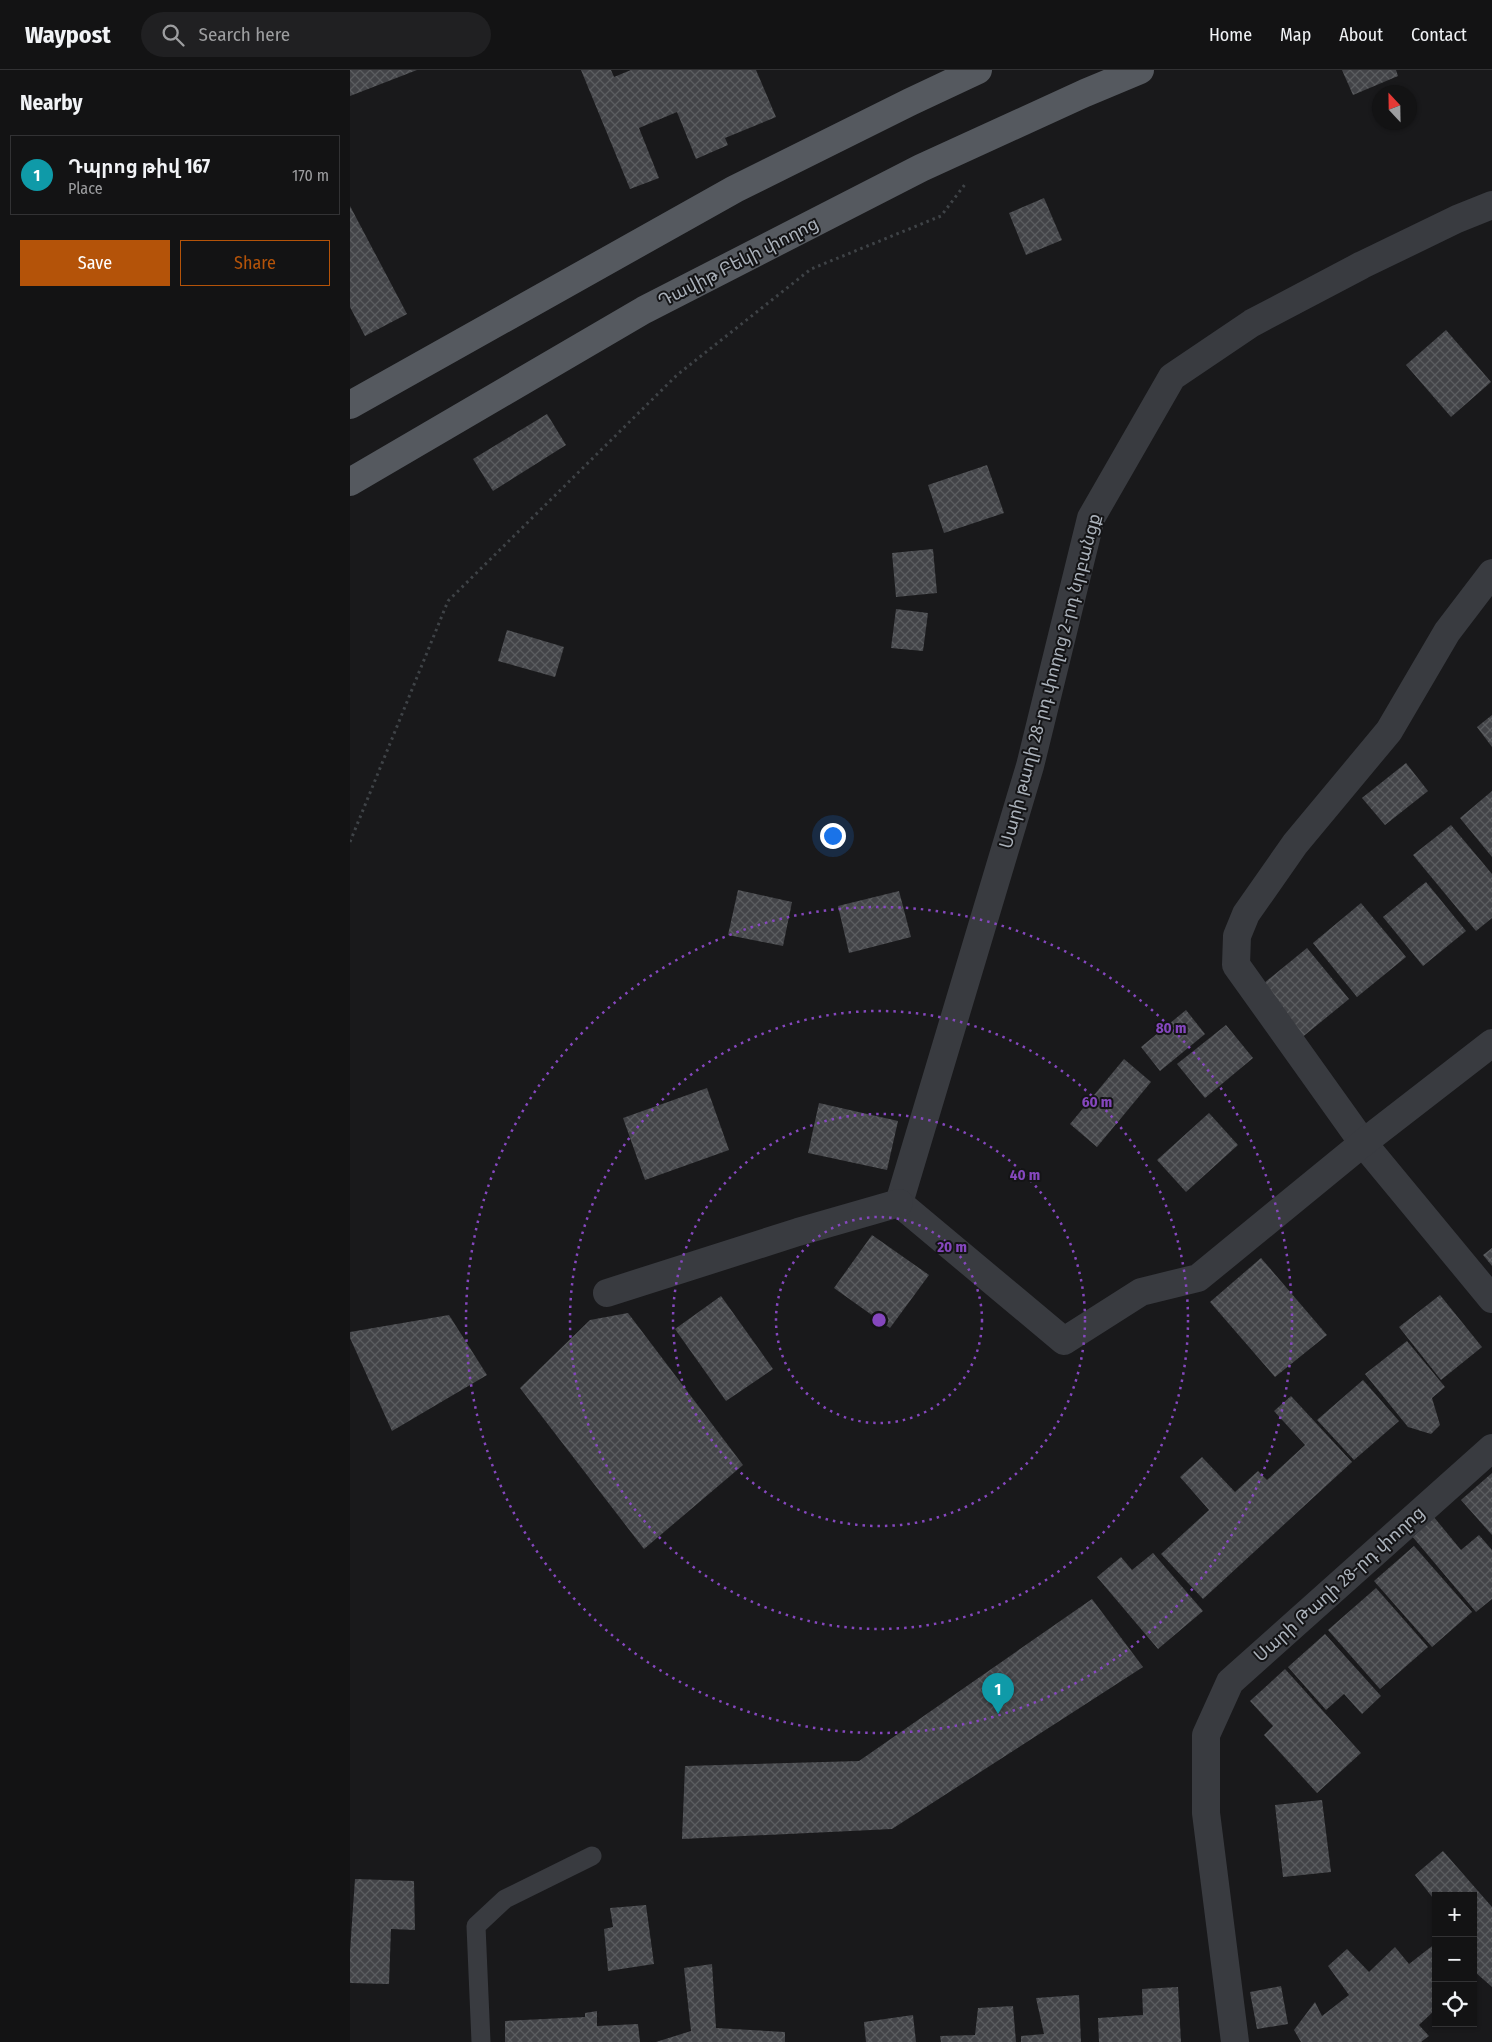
<!DOCTYPE html>
<html lang="en">
<head>
<meta charset="utf-8">
<style>
	body { margin:0; font-family:"Fira Sans Condensed","Noto Sans Armenian",sans-serif; background:#202022; color:#f1f3f6 }
	.controls { position:absolute; right:15px; bottom:15px; display:grid; overflow:hidden; border-radius:0px; box-shadow:0 1px 4px #0004 }
	.controls button { width:45px; height:45px; display:grid; place-items:center; padding:0; border:0; border-bottom:1px solid #323234; background:#131314; color:#f1f3f6; font:25px sans-serif }
	.compass { position:absolute; left:1022px; top:15px; width:45px; height:45px; border-radius:50%; background:#131314; box-shadow:0 1px 4px #0004; rotate:338deg }
	.you { position:absolute; left:482px; top:765px; width:18px; height:18px; margin:-12px; border:4px solid #fff; border-radius:50%; background:#1a73e8; box-shadow:0 0 0 8px #1a73e833 }
	.badge { display:grid; place-items:center; width:32px; height:32px; border-radius:50%; background:#b45309; color:#fff; font-size:16px; font-weight:700 }
	.pin { position:absolute; translate:-50% -41px; filter:drop-shadow(0 1px 2px #0008) }
	.pin::after { content:''; position:absolute; top:26px; width:18px; height:15px; background:inherit; clip-path:polygon(0 0,100% 0,50% 100%) }
	.list { margin:0; padding:0; list-style:none }
	h2 { display:flex; justify-content:space-between; align-items:center; height:65px; margin:0; padding:0 20px; font-size:21px }
	h2 small { font-size:16px; font-weight:400; color:#9d9ea0 }
	.list li { display:grid; grid-template-columns:32px 1fr auto; gap:15px; align-items:center; box-sizing:border-box; height:80px; margin:0 10px 10px; padding:0 10px; border:1px solid #323234; border-radius:0px }
	.list b { display:block; font-size:19px; white-space:nowrap }
	.list p { margin:0; font-size:16px; white-space:nowrap; color:#9d9ea0 }
	.list em { font-size:16px; font-style:normal; color:#9d9ea0 }
	.actions { display:flex; gap:10px; padding:15px 20px }
	.actions a { flex:1; padding:11px 0; border:1px solid #b45309; border-radius:0px; text-align:center; font-size:18px; color:#b45309 }
	.actions .main { background:#b45309; color:#fff }
	.icon { flex:none; width:28px; height:28px; fill:none; stroke:currentColor; stroke-width:2; stroke-linecap:round; stroke-linejoin:round }
	.map { position:relative; flex:none; width:1142px; height:1972px; overflow:hidden }
	header { display:flex; align-items:center; gap:30px; box-sizing:border-box; height:70px; padding:0 25px; background:#131314; border-bottom:1px solid #323234 }
	header strong { font-size:24px }
	nav { display:flex; gap:28px; margin-inline-start:auto; font-size:18px }
	.search { width:350px; height:45px; background:#202022; display:flex; align-items:center; gap:12px; box-sizing:border-box; padding:0 18px; border-radius:28px; color:#9d9ea0; font-size:19px }
	main { display:flex }
	aside { flex:1; background:#131314 }
	.map>svg:first-child { display:block }
	.building { fill:url(#building-cross-hatch) }
	.lines { fill:none; stroke-linecap:round; stroke-linejoin:round }
	.path { stroke:#3f4347; stroke-width:3; stroke-dasharray:2.5 4; stroke-linecap:butt }
	.service { stroke:#393b40; stroke-width:19 }
	.minor { stroke:#393b40; stroke-width:28 }
	.primary { stroke:#55595f; stroke-width:28 }
	.ring { fill:none; stroke:#8547be; stroke-width:2.5; stroke-dasharray:2.5 5 }
	.labels { text-anchor:middle; dominant-baseline:central; stroke-width:4; stroke-linejoin:round; paint-order:stroke }
	.street-label { font-size:18px; fill:#abb2bb; stroke:#141416 }
	.centre { fill:#8547be; stroke:#141416; stroke-width:2.5 }
	.ring-label { font-size:15px; text-anchor:middle; font-weight:bold; fill:#8547be; stroke:#141416; stroke-width:4; stroke-linejoin:round; paint-order:stroke }
</style>
</head>
<body>
<header>
<strong>Waypost</strong>
<div class="search"><svg class="icon" aria-label="search" viewBox="0 0 24 24"><circle cx="10" cy="10" r="6"/><path d="M15 15l6 6"/></svg>Search here</div>
<nav><a>Home</a><a>Map</a><a>About</a><a>Contact</a></nav>
</header>
<main>
<aside>
<h2>Nearby<small></small></h2>
<ul class="list">
<li><span class="badge" style="background:#0f9aa8">1</span><div><b>Դպրոց թիվ 167</b><p>Place</p></div><em>170 m</em></li>
</ul>
<div class="actions"><a class="main">Save</a><a>Share</a></div>
</aside>
<div class="map">
<svg width="1142" height="1972" viewBox="0 0 1142 1972">
	<defs>
		<pattern id="building-cross-hatch" width="8" height="8" patternUnits="userSpaceOnUse" patternTransform="scale(1.25)"><rect width="8" height="8" fill="#434448"/><path d="M0 0l8 8M0 8l8-8" fill="none" stroke="#5b5d60"/></pattern>
	</defs>
	<rect width="100%" height="100%" fill="#19191b"/>
	<g class="building">
		<path d="M0 0H67L0 26Z"/>
		<path d="M231 0H261L264 7 281 0H406L426 47 375 68 378 75 346 89 327 42 289 58 309 108 280 119Z"/>
		<path d="M992 0H1046L1048 6 1003 25Z"/>
		<path d="M694 128 712 170 676 185 659 143Z"/>
		<path d="M0 136 57 244 15 266 0 237Z"/>
		<path d="M1096 260 1141 312 1101 347 1056 295Z"/>
		<path d="M197 344 216 375 143 421 123 389Z"/>
		<path d="M637 395 654 443 594 463 578 415Z"/>
		<path d="M583 479 587 523 546 527 542 483Z"/>
		<path d="M546 539 578 543 573 581 541 578Z"/>
		<path d="M157 560 214 577 205 607 148 591Z"/>
		<path d="M1142 645V677L1127 657Z"/>
		<path d="M1056 693 1078 721 1035 755 1012 728Z"/>
		<path d="M1142 721V787L1110 748Z"/>
		<path d="M1101 755 1142 804V848L1126 861 1063 785Z"/>
		<path d="M1076 812 1116 861 1073 896 1033 847Z"/>
		<path d="M388 820 442 832 433 876 378 865Z"/>
		<path d="M549 821 561 867 499 883 488 836Z"/>
		<path d="M1011 833 1056 887 1007 927 963 873Z"/>
		<path d="M957 878 999 929 950 969 908 918Z"/>
		<path d="M836 940 855 964 810 1001 791 977Z"/>
		<path d="M876 955 903 988 855 1028 827 994Z"/>
		<path d="M774 989 801 1012 747 1077 720 1054Z"/>
		<path d="M357 1018 379 1080 295 1110 273 1048Z"/>
		<path d="M469 1033 548 1051 537 1100 458 1083Z"/>
		<path d="M859 1043 888 1075 836 1122 807 1090Z"/>
		<path d="M522 1165 579 1205 540 1258 484 1218Z"/>
		<path d="M1142 1178V1196L1133 1185Z"/>
		<path d="M911 1188 977 1265 925 1307 860 1232Z"/>
		<path d="M1090 1225 1132 1277 1091 1310 1049 1257Z"/>
		<path d="M371 1226 423 1299 376 1331 325 1259Z"/>
		<path d="M278 1243 393 1395 294 1479 170 1318 240 1250Z"/>
		<path d="M99 1245 137 1305 42 1361 0 1268V1262Z"/>
		<path d="M1057 1271 1095 1317 1082 1328 1090 1355 1081 1364 1058 1357 1015 1304Z"/>
		<path d="M1013 1310 1049 1351 1004 1390 967 1350Z"/>
		<path d="M941 1326 1002 1392 853 1529 811 1484 859 1440 830 1407 852 1387 885 1422 908 1401 917 1410 955 1375 924 1341Z"/>
		<path d="M1142 1403V1465L1111 1430Z"/>
		<path d="M1083 1446 1111 1480 1129 1465 1142 1480V1529L1126 1542 1061 1465Z"/>
		<path d="M1064 1476 1122 1542 1082 1577 1024 1511Z"/>
		<path d="M803 1483 853 1541 808 1579 747 1507 771 1487 782 1500Z"/>
		<path d="M1026 1518 1078 1577 1030 1619 978 1560Z"/>
		<path d="M742 1529 793 1597 542 1759 332 1769 335 1696 509 1691Z"/>
		<path d="M975 1564 1031 1626 1012 1644 994 1624 976 1640 938 1597Z"/>
		<path d="M935 1599 1011 1683 967 1723 914 1665 923 1656 900 1631Z"/>
		<path d="M972 1730 981 1802 933 1807 925 1735Z"/>
		<path d="M1093 1781 1142 1837V1917L1125 1902 1123 1903V1826H1086V1832L1065 1805Z"/>
		<path d="M5 1809 64 1811 65 1860 41 1859 39 1914 0 1913V1881Z"/>
		<path d="M296 1835 304 1894 258 1901 254 1859 263 1857 260 1838Z"/>
		<path d="M1086 1873V1939L1069 1955 1079 1966 1071 1972H951L944 1960 965 1932 972 1946 999 1925 978 1896 997 1879 1019 1902 1045 1877 1059 1894Z"/>
		<path d="M362 1894 366 1958 435 1962V1972H306L341 1961 334 1898Z"/>
		<path d="M931 1916 938 1954 907 1959 900 1922Z"/>
		<path d="M828 1917 831 1972H749L748 1948 793 1945 792 1919Z"/>
		<path d="M729 1925 731 1972H671V1966L694 1964 686 1928Z"/>
		<path d="M663 1936 666 1972H591L590 1966 625 1965 628 1938Z"/>
		<path d="M247 1941V1956L288 1954 290 1972H155V1951L235 1947V1943Z"/>
		<path d="M563 1945 566 1972H516L514 1952Z"/>
	</g>
	<g class="lines">
		<path class="path" d="M0 772 98 531 327 305 461 199 591 146 616 113"/>
		<path class="service" d="M131 1972 126 1856 155 1829 242 1786"/>
		<g class="minor">
			<path d="M1142 503 1097 562 1039 661 945 774 896 844 887 866 886 895 1013 1073 1142 1229"/>
			<path d="M549 1133 680 696 741 448 822 307 902 253 1012 195 1107 149 1142 135"/>
			<path d="M549 1133 714 1271 791 1222 848 1208 1013 1073 1142 973"/>
			<path d="M257 1223 448 1162 549 1133"/>
			<path d="M885 1972 856 1743V1665L880 1612 1142 1378"/>
		</g>
		<g class="primary">
			<path d="M0 335 385 119 560 32 628 0"/>
			<path d="M0 412 294 240 571 98 735 23 790 0"/>
		</g>
	</g>
	<g class="ring">
		<circle cx="529" cy="1250" r="103"/>
		<circle cx="529" cy="1250" r="206"/>
		<circle cx="529" cy="1250" r="309"/>
		<circle cx="529" cy="1250" r="413"/>
	</g>
	<g class="labels">
		<g class="street-label">
			<text transform="translate(388 192) rotate(-27)">Դավիթ Բեկի փողոց</text>
			<text transform="translate(700 611) rotate(-75)">Սարի թաղի 28-րդ փողոց 2-րդ նրբանցք</text>
			<text transform="translate(989 1514) rotate(-42)">Սարի Թաղի 28-րդ փողոց</text>
		</g>
	</g>
	<circle cx="529" cy="1250" r="8" class="centre"/>
	<g class="ring-label">
		<text x="821" y="963">80 m</text>
		<text x="747" y="1037">60 m</text>
		<text x="675" y="1110">40 m</text>
		<text x="602" y="1182">20 m</text>
	</g>
</svg>
<div class="controls">
<button>+</button>
<button>−</button>
<button><svg class="icon" aria-label="locate" viewBox="0 0 24 24"><circle cx="12" cy="12" r="6"/><path d="M12 2v4M12 18v4M2 12h4M18 12h4"/></svg></button>
</div>
<svg class="compass" viewBox="-18 -18 36 36"><path d="M0-13l5 13h-10z" fill="#e53935"/><path d="M0 13l5-13h-10z" fill="#9d9ea0"/></svg>
<div class="you"></div>
<div class="pin badge" style="left:648px;top:1644px;background:#0f9aa8">1</div>
</div>
</main>
</body>
</html>
